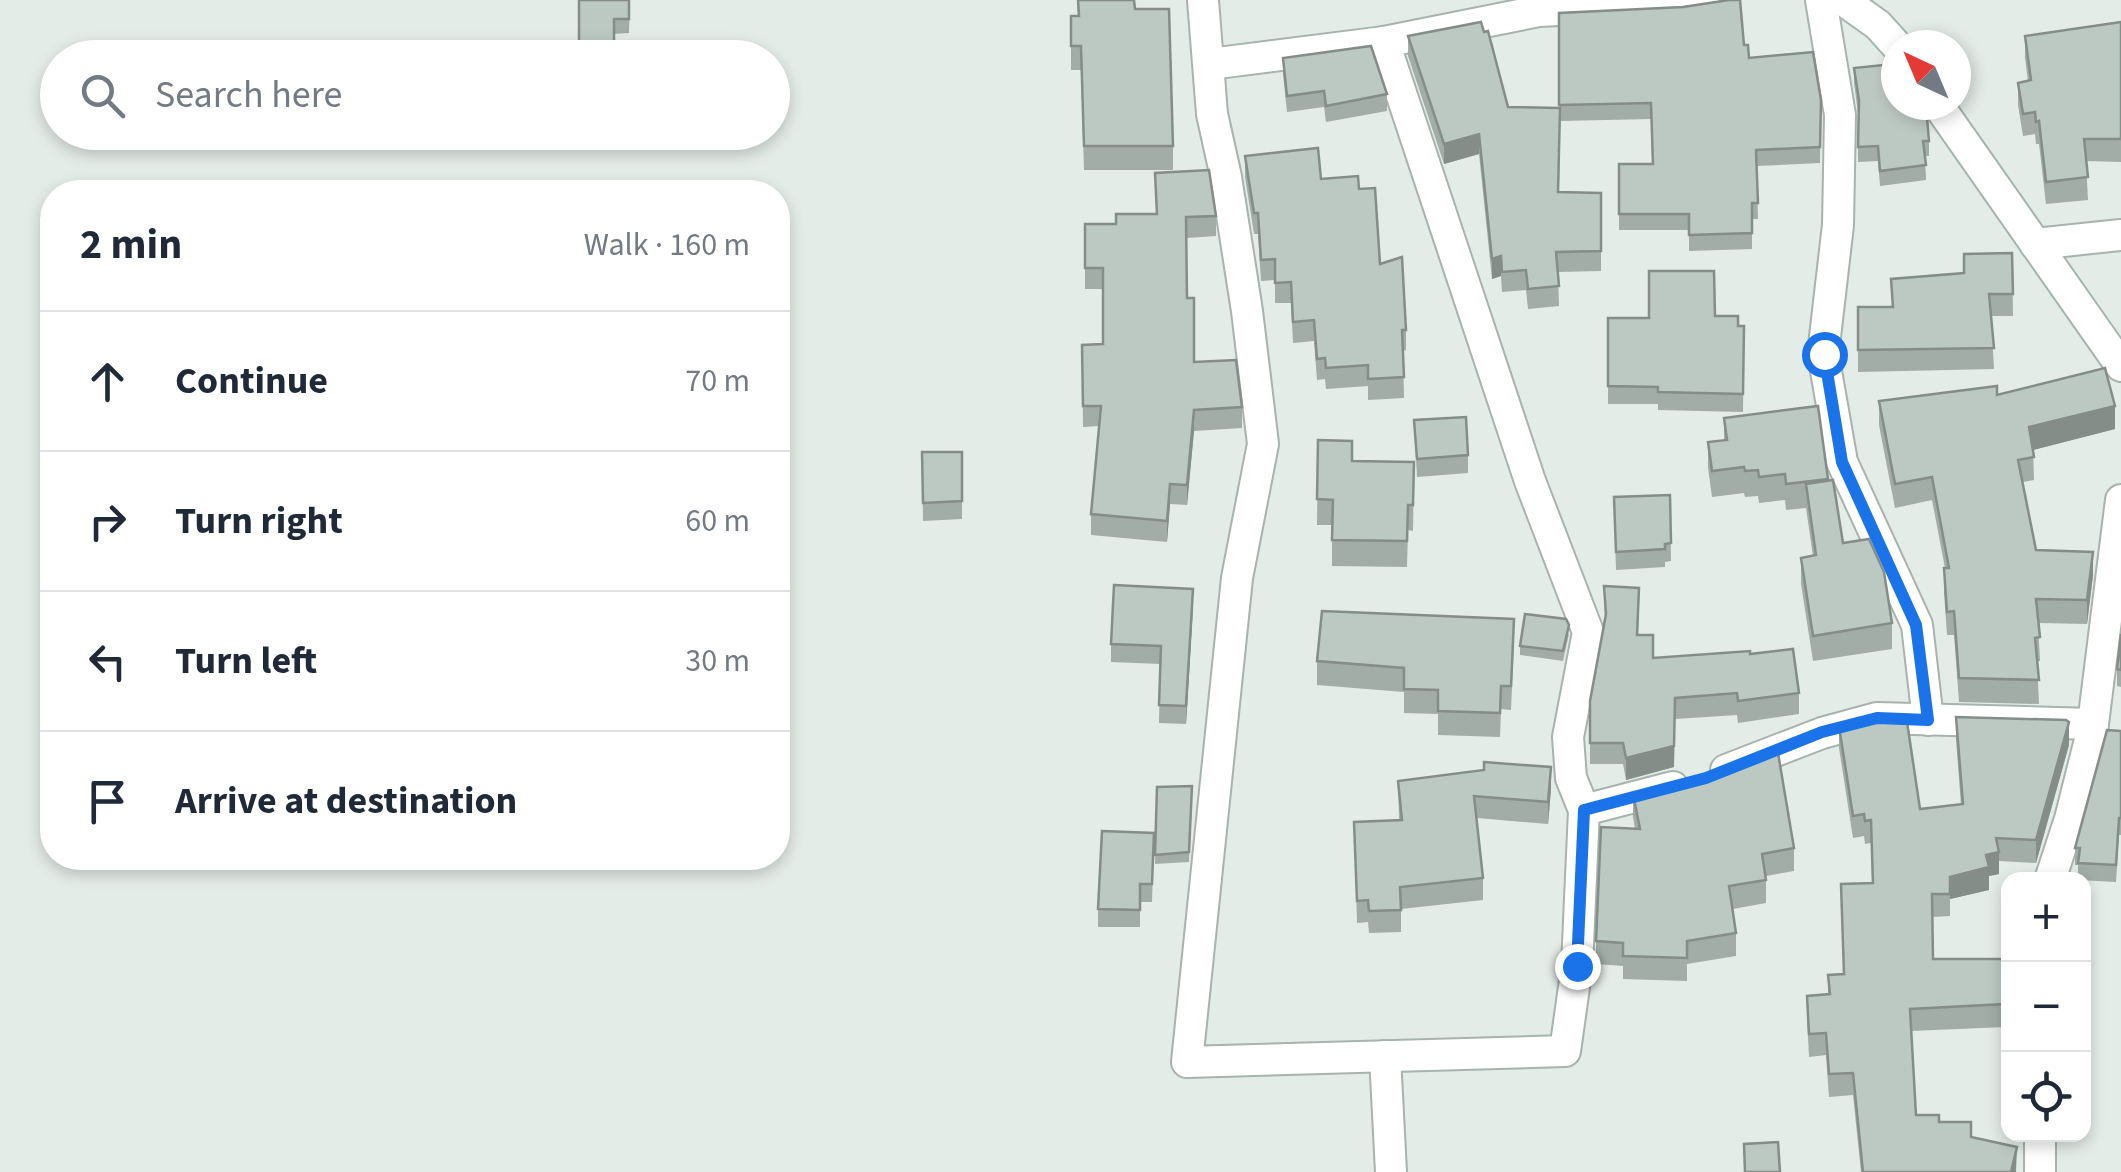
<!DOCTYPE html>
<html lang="en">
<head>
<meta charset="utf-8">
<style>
	body { margin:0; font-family:"Source Sans 3",sans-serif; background:#f6f6f7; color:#1f2937 }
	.controls { position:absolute; right:30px; bottom:30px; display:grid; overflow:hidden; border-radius:20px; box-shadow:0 5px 15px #0003 }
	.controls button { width:90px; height:90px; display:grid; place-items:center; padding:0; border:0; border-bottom:2px solid #e0e1e3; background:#fff; color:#1f2937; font:50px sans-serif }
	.compass { position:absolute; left:1881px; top:30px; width:90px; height:90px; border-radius:50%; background:#fff; box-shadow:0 5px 15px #0003; rotate:316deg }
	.stop { position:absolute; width:30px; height:30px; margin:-22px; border:8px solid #1a73e8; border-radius:50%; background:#fff }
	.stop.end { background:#1a73e8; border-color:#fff; box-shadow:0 2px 10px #0008 }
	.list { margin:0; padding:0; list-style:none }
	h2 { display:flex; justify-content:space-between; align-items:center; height:130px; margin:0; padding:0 40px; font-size:42px }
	h2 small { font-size:32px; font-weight:400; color:#747a83 }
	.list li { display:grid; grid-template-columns:65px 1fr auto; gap:30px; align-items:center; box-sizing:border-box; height:140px; padding:0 40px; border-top:2px solid #e0e1e3 }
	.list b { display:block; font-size:38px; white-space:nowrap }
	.list em { font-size:32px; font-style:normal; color:#747a83 }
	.icon { flex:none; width:55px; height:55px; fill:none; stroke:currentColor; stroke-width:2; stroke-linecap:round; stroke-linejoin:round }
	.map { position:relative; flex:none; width:2121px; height:1172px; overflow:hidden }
	.search { position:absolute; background:#fff; box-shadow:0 5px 15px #0003; left:40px; top:40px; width:750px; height:110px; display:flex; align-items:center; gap:25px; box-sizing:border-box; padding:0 35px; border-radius:55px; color:#747a83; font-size:38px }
	.panel { position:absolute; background:#fff; box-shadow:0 5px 15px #0003; left:40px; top:180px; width:750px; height:690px; border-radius:40px }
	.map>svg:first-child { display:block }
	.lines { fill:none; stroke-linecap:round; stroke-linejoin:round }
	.street-casing { stroke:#a7b3ad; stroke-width:34 }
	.secondary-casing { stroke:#a3b6ad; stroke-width:34 }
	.street { stroke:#fff; stroke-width:30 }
	.secondary { stroke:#fff; stroke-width:30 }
	.wall { fill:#a2ada7 }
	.shaded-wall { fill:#848d88 }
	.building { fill:#bcc9c2; stroke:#848d88; stroke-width:2.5 }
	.route { stroke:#1a73e8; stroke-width:12 }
</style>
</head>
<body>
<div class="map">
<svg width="2121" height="1172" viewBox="0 0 2121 1172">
	<rect width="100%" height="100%" fill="#e4ece7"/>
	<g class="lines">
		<g class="street-casing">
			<g id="street">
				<path d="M1203 0 1212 114 1226 177 1247 311 1263 444 1237 578 1187 1062 1565 1051 1577 966 1584 810 1571 778 1568 737 1588 632 1530 481 1384 42"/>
				<path d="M1821 0 1840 115 1838 225 1823 354 1842 462 1917 625 1928 720"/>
				<path d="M1210 64 1384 42 1539 11 1682 4 1704 0"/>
				<path d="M2035 244 2121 235"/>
				<path d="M1726 770 1822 733 1877 718 2093 724"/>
				<path d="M1584 810 1673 787"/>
				<path d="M2050 880 2070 819 2092 732 2121 500"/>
				<path d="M1385 1056 1391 1172"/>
				<path d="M2040 1134V1172"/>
			</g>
		</g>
		<g class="secondary-casing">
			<g id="secondary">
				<path d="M1843 0 1878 25 1896 45"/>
				<path d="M1938 105 2121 366"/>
			</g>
		</g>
		<use href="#street" class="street"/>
		<use href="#secondary" class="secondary"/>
	</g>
	<g class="wall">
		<path d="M630 0 629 33 614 34 579 44Z"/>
		<path d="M1077 0H1134L1135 9 1173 146V170H1084L1081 70H1071V16H1078Z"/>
		<path d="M1559 13 1744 45 1749 58 1821 100 1820 163 1757 166 1758 219H1752V249L1689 251V230H1619V164H1652L1651 119 1560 121 1559 192 1601 193V271L1558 272 1559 306 1528 309 1526 290 1502 292 1501 276 1492 279 1479 154 1444 164 1408 56V36L1508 107 1559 108Z"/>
		<path d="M2121 22V162L2086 161 2088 200 2046 204 2039 144H2036L2035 134 2023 136 2018 105V83L2028 81 2025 58V36Z"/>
		<path d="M1283 58 1387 94V111L1326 122 1324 107 1287 112 1283 74Z"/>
		<path d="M1854 68 1902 109 1929 141V156H1925L1926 180 1880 186 1878 161 1858 162V113L1854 83Z"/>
		<path d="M1245 156 1359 189 1380 264 1406 330V350L1403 351 1404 398 1368 400V386L1326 389 1325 379 1317 380 1314 341 1293 343 1291 303H1275V280L1261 281 1258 234H1254L1245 177Z"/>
		<path d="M1155 173 1216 216V236L1187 238V298L1194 362 1242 407V428L1194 431 1187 505 1170 504 1167 542 1091 535V514L1099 426 1083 427 1082 345 1103 344V289H1085V224H1116L1156 214Z"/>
		<path d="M2012 253 2013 316H1991L1994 369 1858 372V307H1892L1891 279 1964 273Z"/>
		<path d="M1715 316 1738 326H1744L1743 412 1658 410V404H1608V318Z"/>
		<path d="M1997 395 2115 429 2033 450 2034 480 2023 482 2036 550 2093 575 2087 624 2038 623 2040 661H2037L2039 704 1959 702 1954 635H1947L1944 592 1945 568 1932 500 1895 508 1879 425V401Z"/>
		<path d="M1724 418 1828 480 1843 543 1892 623V649L1813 661 1801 584V558L1813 556 1806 508 1786 510 1785 500 1759 503 1758 496 1745 497 1744 493 1712 497 1708 468V442L1724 440Z"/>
		<path d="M1414 420 1468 455V473L1417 477Z"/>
		<path d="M1318 440 1352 461 1414 462 1413 531 1408 530 1407 567 1332 566V525H1317Z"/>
		<path d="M922 452H962V519L923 521Z"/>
		<path d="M1670 495 1671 561 1665 562V567L1616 570 1614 497Z"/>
		<path d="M1604 586 1639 609 1638 635 1653 658 1750 654 1799 693V714L1738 723 1737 715 1675 719 1674 767 1626 780 1623 764H1590V701L1605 622Z"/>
		<path d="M1193 607 1186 724 1159 723 1160 664 1111 662V644Z"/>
		<path d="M1569 634 1563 661 1520 655V646Z"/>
		<path d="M2121 634V687L2117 686V669Z"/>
		<path d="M1514 643 1511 710 1501 709 1500 737 1438 735V714L1404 713V692L1317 685V661Z"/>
		<path d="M1956 717 2069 745 2036 863 1999 861V874L1989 876V890L1950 899V916L1933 917V959L2005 1004V1027L1911 1031 1916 1115 1939 1122 1971 1137 2016 1172H1861L1853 1095 1829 1097 1826 1055 1809 1057 1807 1018V996L1828 994V975L1844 974 1841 906 1872 883 1871 843 1865 844 1864 836 1853 838 1839 748V726L1920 809 1961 805 1956 739Z"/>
		<path d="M2121 731V835H2119L2116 882 2078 880V865H2075V848Z"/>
		<path d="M1398 781 1551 789 1548 824 1477 818 1483 878V900L1401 909V932L1369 933 1368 922 1357 923 1354 822 1399 820Z"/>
		<path d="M1192 786 1189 862 1155 864 1157 787Z"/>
		<path d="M1633 794 1794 848V871L1766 876V903L1733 909 1736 933V956L1687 964V981L1623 979V966L1596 964V941L1635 829 1633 817Z"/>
		<path d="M1154 833 1152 902H1140V927H1098V909Z"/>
	</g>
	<g class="shaded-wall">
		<path d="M1479 134V154L1444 164V144Z"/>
		<path d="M1501 256V276L1492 279V259Z"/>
		<path d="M2115 406V429L2029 451V427Z"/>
		<path d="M1194 410V431L1187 505V485Z"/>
		<path d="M1170 484V504L1167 542V521Z"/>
		<path d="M2093 552V575L2087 624V600Z"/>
		<path d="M1193 589V607L1186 724V706Z"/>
		<path d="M1675 698 1674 767 1626 780V758Z"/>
		<path d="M2069 722V745L2036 863V840Z"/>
		<path d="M1551 767V789L1548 824V802Z"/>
		<path d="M1999 852V874L1989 876V890L1950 899V877L1986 855Z"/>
		<path d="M2017 1147 2016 1172H2011Z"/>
	</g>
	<g class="building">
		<path d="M579 0H629V19H614V58H569V45L579 44Z"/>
		<path d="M1078 0H1134L1135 9H1169L1173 146H1084L1081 46H1071V16H1079Z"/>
		<path d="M1729 0H1740L1744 45H1748L1749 58 1813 52 1821 100 1820 147 1756 150 1758 203H1752V233L1689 235V214H1619V164H1653L1651 103 1559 105V13L1683 7Z"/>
		<path d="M1481 22 1484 32 1488 31 1508 107 1560 108 1558 192 1601 193V251L1556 252 1559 286 1528 289 1526 270 1502 272 1501 256 1492 259 1479 134 1444 144 1408 36Z"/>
		<path d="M2121 22V139H2084L2088 177 2046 182 2039 121 2036 122 2035 112 2023 114 2018 83 2031 80 2025 36Z"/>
		<path d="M1371 46 1387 94 1326 106 1324 91 1287 96 1283 58Z"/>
		<path d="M1894 64V71L1896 70V105H1902V109L1926 106 1929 141H1923L1926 165 1880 171 1878 146 1858 147 1859 100 1854 68Z"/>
		<path d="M1318 148 1321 179 1358 176 1359 189 1375 188 1380 264 1402 257 1406 330H1402L1404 377 1368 379V365L1326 368 1325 358 1317 359 1314 320 1293 322 1291 282 1275 283V259L1261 260 1258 213H1254L1245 156Z"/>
		<path d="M1209 170 1216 216 1186 217 1187 298H1194V362L1236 360 1242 407 1194 410 1187 485 1170 484 1167 521 1091 514 1101 406H1083L1082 345 1103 344V268H1085V224H1116V214H1157L1155 173Z"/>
		<path d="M2012 253 2013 294H1989L1994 348 1858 350V307H1893L1891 279 1964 273V254Z"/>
		<path d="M1649 271H1714L1715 316H1738V326H1744L1743 394 1658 392V387L1608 386V318H1649Z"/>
		<path d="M2105 368 2115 406 2029 427 2034 457 2018 460 2036 550 2093 552 2087 600 2036 599 2040 637 2035 638 2039 680 1959 678 1954 611 1947 612 1944 568H1949L1932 477 1895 484 1879 401 1997 386V395Z"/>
		<path d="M1818 406 1828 479 1786 484 1785 474 1759 477 1758 470 1745 471 1744 467 1712 471 1708 442 1727 440 1724 418Z"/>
		<path d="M1466 417 1468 455 1417 459 1414 420Z"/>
		<path d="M1318 440 1352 441V461L1414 462 1413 505H1408L1407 541 1332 540 1333 500 1317 499Z"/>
		<path d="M922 452H962V501L923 503Z"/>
		<path d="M1833 480 1843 543 1869 539 1884 572 1892 623 1813 636 1801 558 1816 555 1806 484Z"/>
		<path d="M1670 495 1671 543 1665 544V549L1616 552 1614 497Z"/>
		<path d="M1114 585 1193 589 1186 706 1159 705 1161 646 1111 644Z"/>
		<path d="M1604 586 1639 588 1637 635H1653V658L1750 651V654L1793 649 1799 693 1738 701 1737 693 1675 698 1674 746 1626 758 1623 743H1590V701L1606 614Z"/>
		<path d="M1322 611 1514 619 1511 686H1501L1500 713 1438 711V690L1404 689V668L1317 661Z"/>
		<path d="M1525 614 1566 619 1569 625 1563 651 1520 646Z"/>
		<path d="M2121 634V670L2117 669Z"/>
		<path d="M1891 715H1906L1920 809 1963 804 1956 717 2066 720 2069 722 2036 840 1996 838 1999 852 1986 855 1989 867 1950 877V894H1932L1933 959H2002L2005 1004 1910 1009 1916 1115H1939V1122H1971V1137L2017 1147 2011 1172H1863L1853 1073 1829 1074 1826 1033 1809 1034 1807 996 1830 994 1828 975 1844 974 1841 884 1873 883 1871 820 1865 821 1864 814 1853 816 1839 726Z"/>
		<path d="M2107 730 2121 731V818H2119L2116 865 2078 863 2080 848H2075Z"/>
		<path d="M1778 753 1794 848 1762 854 1766 880 1729 886 1736 933 1687 941V958L1623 956V943L1596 941 1601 827 1640 829 1633 794 1711 773 1750 758Z"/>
		<path d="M1484 762 1551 767 1548 802 1474 796 1483 878 1400 887 1401 910 1369 911 1368 900 1357 901 1354 822 1402 820 1398 781 1484 770Z"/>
		<path d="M1192 786 1189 852 1155 855 1157 787Z"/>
		<path d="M1102 831 1154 833 1152 884H1140V910L1098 909Z"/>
		<path d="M1778 1142 1780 1172H1745L1744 1144Z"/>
	</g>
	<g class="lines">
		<path class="route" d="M1577 966 1584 810 1706 778 1822 732 1877 718 1928 720 1916 625 1842 462 1824 354"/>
	</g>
</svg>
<div class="controls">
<button>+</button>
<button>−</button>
<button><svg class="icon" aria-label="locate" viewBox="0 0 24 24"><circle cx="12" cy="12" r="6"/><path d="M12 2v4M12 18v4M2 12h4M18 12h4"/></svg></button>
</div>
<svg class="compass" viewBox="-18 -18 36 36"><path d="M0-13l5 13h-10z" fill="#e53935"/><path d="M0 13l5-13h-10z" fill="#747a83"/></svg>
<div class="stop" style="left:1824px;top:354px"></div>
<div class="stop end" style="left:1577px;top:966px"></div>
<div class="search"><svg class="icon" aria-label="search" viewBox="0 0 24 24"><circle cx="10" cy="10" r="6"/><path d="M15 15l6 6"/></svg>Search here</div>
<section class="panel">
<h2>2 min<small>Walk · 160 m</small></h2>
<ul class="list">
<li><svg class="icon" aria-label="ahead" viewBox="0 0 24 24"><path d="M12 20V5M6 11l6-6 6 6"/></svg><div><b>Continue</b></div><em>70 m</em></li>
<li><svg class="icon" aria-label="right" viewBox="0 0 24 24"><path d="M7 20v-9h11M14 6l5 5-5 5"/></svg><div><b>Turn right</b></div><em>60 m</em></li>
<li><svg class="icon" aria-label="left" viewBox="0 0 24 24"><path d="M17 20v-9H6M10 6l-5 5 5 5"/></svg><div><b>Turn left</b></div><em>30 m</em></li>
<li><svg class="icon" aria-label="arrive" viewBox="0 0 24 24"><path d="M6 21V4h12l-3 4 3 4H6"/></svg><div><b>Arrive at destination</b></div></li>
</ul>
</section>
</div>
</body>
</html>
